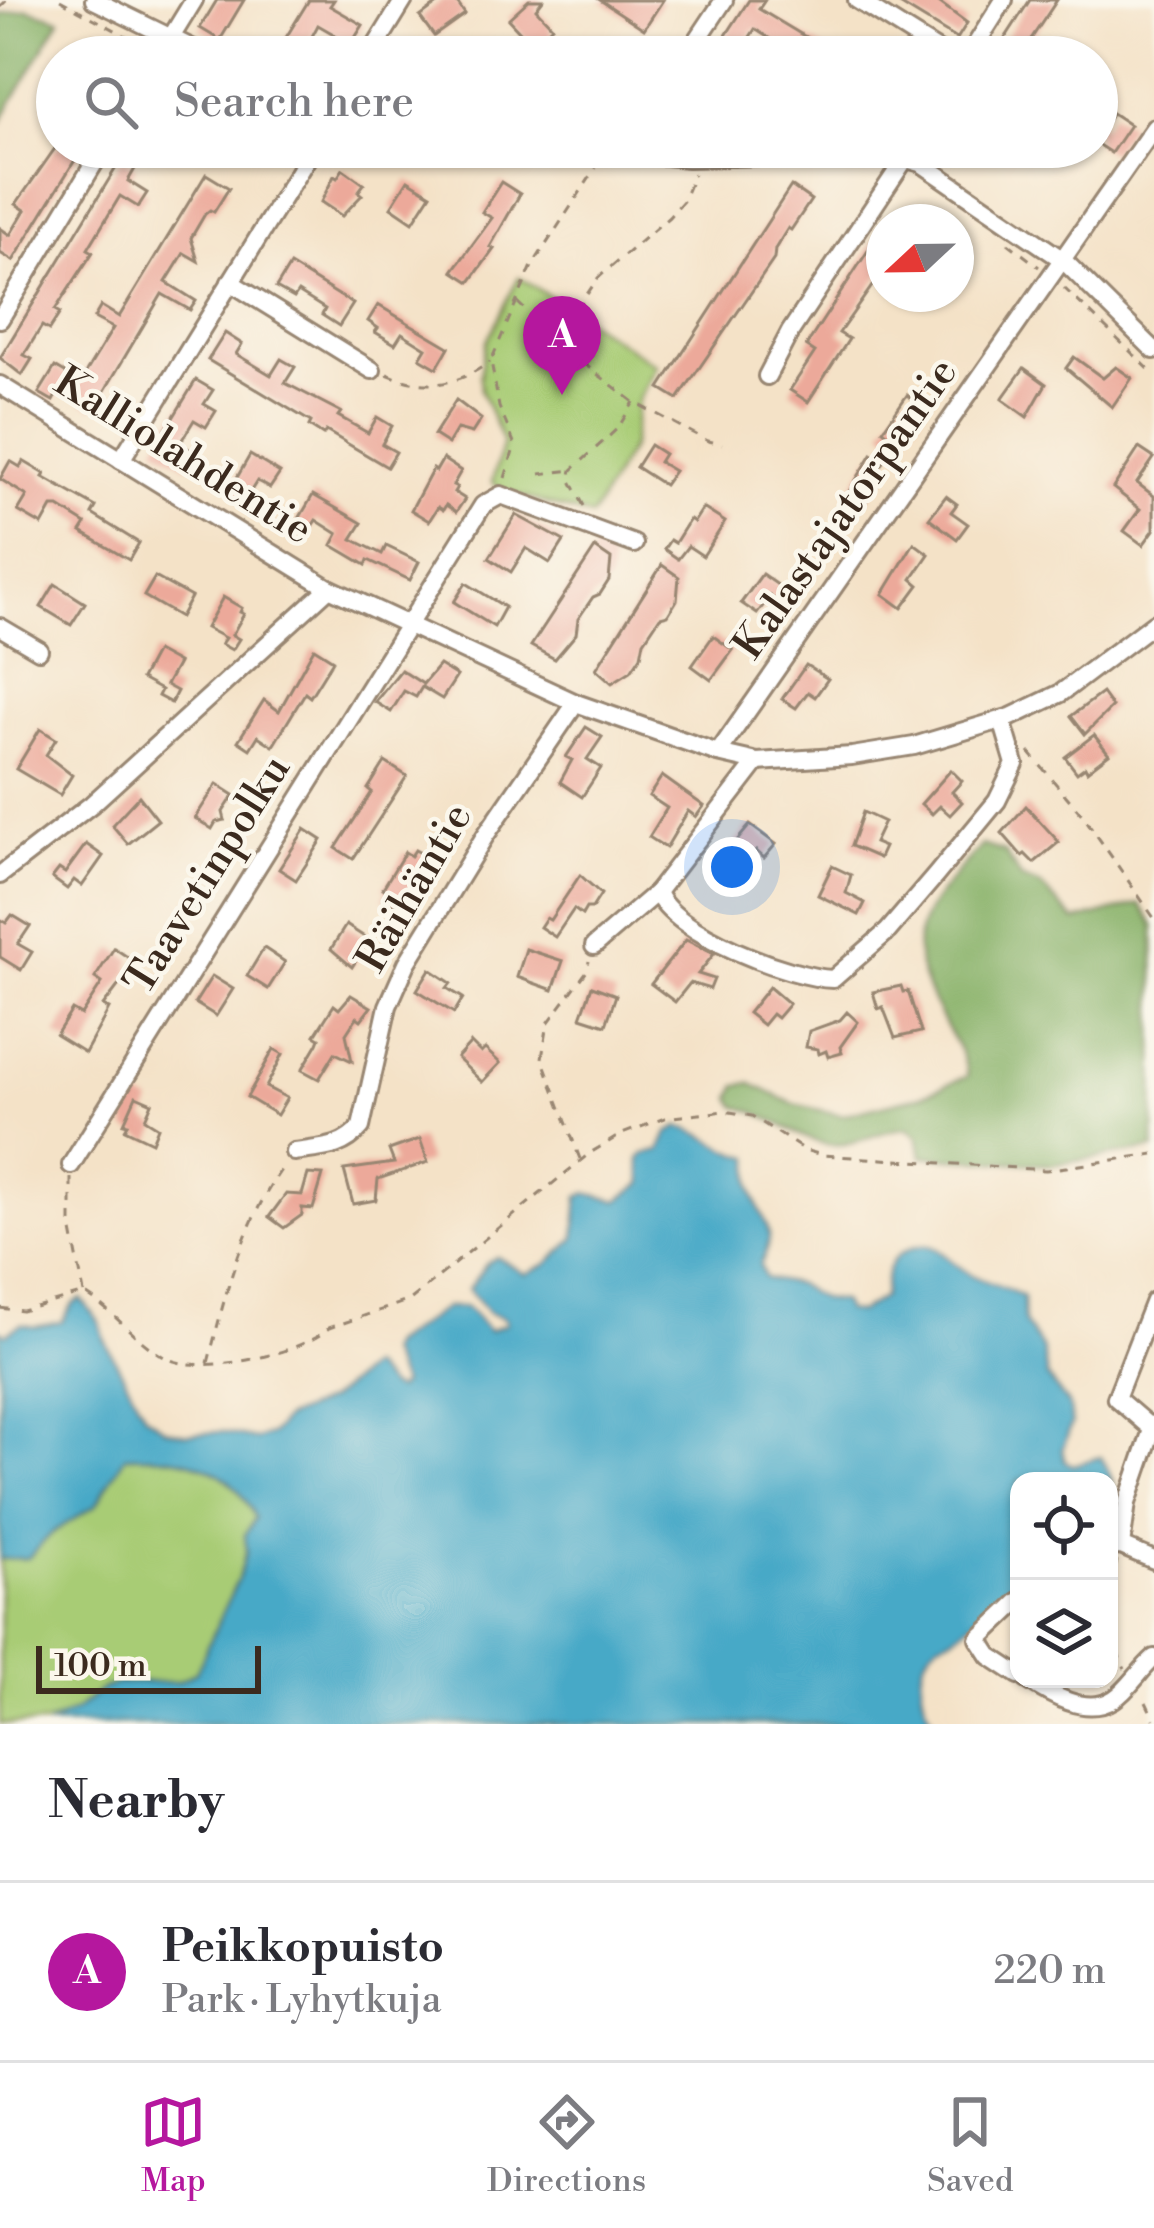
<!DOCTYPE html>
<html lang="en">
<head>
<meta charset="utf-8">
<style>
	body { margin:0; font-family:"Libre Bodoni",serif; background:#f7f7f7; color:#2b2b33 }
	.controls { position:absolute; right:36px; bottom:36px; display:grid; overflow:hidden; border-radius:24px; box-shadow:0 3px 9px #0004 }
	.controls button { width:108px; height:108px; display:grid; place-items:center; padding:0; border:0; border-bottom:3px solid #e1e1e2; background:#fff; color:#2b2b33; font:60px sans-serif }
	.compass { position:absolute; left:866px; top:204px; width:108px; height:108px; border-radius:50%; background:#fff; box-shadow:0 3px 9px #0004; rotate:248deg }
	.scale { position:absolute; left:36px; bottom:30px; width:225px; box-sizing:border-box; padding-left:12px; border:6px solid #3b2a1e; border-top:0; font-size:33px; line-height:42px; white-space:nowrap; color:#3b2a1e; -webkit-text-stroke:9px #fbf7ec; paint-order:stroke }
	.you { position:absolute; left:732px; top:867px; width:42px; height:42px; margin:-30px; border:9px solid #fff; border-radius:50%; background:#1a73e8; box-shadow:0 0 0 18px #1a73e833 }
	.badge { display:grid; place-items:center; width:78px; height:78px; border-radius:50%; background:#b5179e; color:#fff; font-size:39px; font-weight:700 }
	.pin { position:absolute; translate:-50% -99px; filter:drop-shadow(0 3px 6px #0008) }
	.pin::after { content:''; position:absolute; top:63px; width:42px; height:36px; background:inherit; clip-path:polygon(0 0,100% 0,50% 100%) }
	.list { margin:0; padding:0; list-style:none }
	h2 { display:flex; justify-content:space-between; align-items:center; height:156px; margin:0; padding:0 48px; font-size:51px }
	h2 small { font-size:39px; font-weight:400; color:#7c7c81 }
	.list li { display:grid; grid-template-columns:78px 1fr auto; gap:36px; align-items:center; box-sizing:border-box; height:180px; padding:0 48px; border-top:3px solid #e1e1e2 }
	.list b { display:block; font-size:45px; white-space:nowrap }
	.list p { margin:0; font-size:39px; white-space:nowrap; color:#7c7c81 }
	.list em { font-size:39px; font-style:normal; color:#7c7c81 }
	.icon { flex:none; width:66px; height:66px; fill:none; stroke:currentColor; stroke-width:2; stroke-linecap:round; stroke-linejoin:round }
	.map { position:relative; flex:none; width:1154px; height:1724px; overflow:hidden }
	.search { position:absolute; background:#fff; box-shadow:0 3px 9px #0004; left:36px; right:36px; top:36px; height:132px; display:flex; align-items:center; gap:30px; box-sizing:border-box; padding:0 42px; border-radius:66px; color:#7c7c81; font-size:45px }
	.sheet { height:336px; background:#fff }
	nav { display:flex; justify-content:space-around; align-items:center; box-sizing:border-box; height:168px; border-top:3px solid #e1e1e2; background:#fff; font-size:33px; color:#7c7c81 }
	nav a { display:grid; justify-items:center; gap:6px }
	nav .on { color:#b5179e }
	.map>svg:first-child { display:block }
	.green { fill:#a8cc75; stroke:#727b4a; stroke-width:3 }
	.forest { fill:#86b066; stroke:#606d42; stroke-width:3 }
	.water { fill:#47a9c7; stroke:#416a72; stroke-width:3 }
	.building { fill:#eca99a }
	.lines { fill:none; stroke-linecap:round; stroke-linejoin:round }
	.minor-casing { stroke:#988672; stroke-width:22 }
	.path { stroke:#988672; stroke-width:3; stroke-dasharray:9 9; stroke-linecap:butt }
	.minor { stroke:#fff; stroke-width:16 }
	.labels { text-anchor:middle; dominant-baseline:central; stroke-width:9; stroke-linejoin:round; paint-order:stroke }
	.street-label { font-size:42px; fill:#3b2a1e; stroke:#fbf7ec }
</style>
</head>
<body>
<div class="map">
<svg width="1154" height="1724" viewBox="0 0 1154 1724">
	<rect width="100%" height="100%" fill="#fbf7ec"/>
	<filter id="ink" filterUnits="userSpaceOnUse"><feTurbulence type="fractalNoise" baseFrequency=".00833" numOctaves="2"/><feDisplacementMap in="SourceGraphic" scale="24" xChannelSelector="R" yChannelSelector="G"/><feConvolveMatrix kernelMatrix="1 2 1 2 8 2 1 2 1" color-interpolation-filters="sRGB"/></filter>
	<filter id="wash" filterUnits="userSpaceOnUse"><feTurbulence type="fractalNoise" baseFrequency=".004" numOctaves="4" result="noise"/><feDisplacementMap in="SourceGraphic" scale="48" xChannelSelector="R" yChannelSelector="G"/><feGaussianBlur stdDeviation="2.7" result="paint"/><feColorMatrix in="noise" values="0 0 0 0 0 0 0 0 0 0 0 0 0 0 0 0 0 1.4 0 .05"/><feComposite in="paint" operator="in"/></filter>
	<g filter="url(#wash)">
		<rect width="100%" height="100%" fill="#f4e2c7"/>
		<g class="green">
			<path d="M519 277 656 365 638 400 632 445 591 517 503 491 492 482 503 443 481 390 480 375 486 343Z"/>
			<path d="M125 1456C180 1454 232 1463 255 1518L245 1535 247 1551 238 1579 196 1672 178 1682 119 1683 102 1689 77 1710 47 1724H0V1559L28 1558 52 1533 96 1505Z"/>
		</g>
		<g class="forest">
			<path d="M28 9 60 19 0 123V15Z"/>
			<path d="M982 845 1004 852 1022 879 1041 886 1075 921 1140 904 1154 926V1149L1051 1165 922 1156 918 1136 909 1128C880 1128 855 1149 825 1144 796 1138 769 1113 737 1107L732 1098 737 1085 750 1083 794 1104 842 1115 919 1096 968 1076C964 1055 955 1043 945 1025 894 932 918 917 982 845Z"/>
		</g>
		<path class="water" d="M679 1127C706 1131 724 1153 751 1157 752 1167 750 1179 752 1188 760 1222 781 1227 760 1265L765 1278 798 1285 821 1299 841 1301 846 1311 858 1313 883 1297C885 1288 885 1276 889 1268 896 1250 923 1240 938 1250 949 1258 958 1267 970 1274 987 1283 1007 1287 1023 1297L1024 1322 1043 1350 1047 1377 1068 1404 1072 1423 1062 1450 1065 1461 1073 1465 1101 1457C1114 1480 1121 1499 1109 1523V1481H1019V1577C998 1597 977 1619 954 1636 948 1639 941 1640 936 1644 913 1664 920 1703 937 1724H47L77 1710 102 1689 119 1683 178 1682 196 1672 238 1579 247 1551 245 1535 255 1518C233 1463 180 1454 125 1456L96 1505 52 1533 28 1558 0 1559V1330L6 1334 21 1324 35 1327 62 1322 73 1304 81 1299 100 1323 105 1341 145 1415 165 1429 186 1434 221 1432 256 1439 271 1435 284 1419 329 1400 369 1367 389 1387 396 1390 401 1384 387 1353 391 1345 446 1307H466L489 1331 506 1324 504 1318 488 1313 468 1289 488 1262 497 1257 525 1274 547 1264 575 1239 579 1197 587 1193 618 1201 643 1183 640 1159 644 1154 660 1151 668 1133Z"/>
		<g id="blocks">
			<g class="building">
				<path d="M217 0H244L220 40 200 28Z"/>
				<path d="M309 0H334L330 6 363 25 351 44 318 25 301 57H274Z"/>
				<path d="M443 0H455L465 14 434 36 420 17Z"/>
				<path d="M529 0H543L536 9 552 26 549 29 553 34 537 50 508 19Z"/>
				<path d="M600 0H663L644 29Z"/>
				<path d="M749 0H765L759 9 839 57H798L755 29 737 57H712Z"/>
				<path d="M893 0H936L967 23 957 39Z"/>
				<path d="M1030 0H1057L1019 57H993Z"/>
				<path d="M1112 113 1130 125 1111 153 1097 144V122L1103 127Z"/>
				<path d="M56 147H83L13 261 0 253V228L10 235 25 210 16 204Z"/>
				<path d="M122 158 136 167 128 181 147 193 138 207 120 196 88 249 93 252 55 310 60 313 49 330 42 326 24 355 32 359 22 375 0 358Z"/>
				<path d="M343 169 364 184 358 192 362 195 342 216 321 202 334 176 337 178Z"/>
				<path d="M206 174 229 188 214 212 210 210 205 214 191 238 198 261 184 253 166 282 196 301 190 310 162 294 94 409 60 388 53 401 39 393 55 367 80 382 113 328 94 318 101 306 119 317Z"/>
				<path d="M408 180 431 194 413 222 391 207Z"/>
				<path d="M501 182 520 194 490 247 494 249 470 282 453 271 492 218 482 212Z"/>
				<path d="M791 186 811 200 791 230 788 228 775 249 774 259 678 399 660 388Z"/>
				<path d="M884 226V269L839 333 849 339 808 402 790 390 815 352 806 346Z"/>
				<path d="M290 265 353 304 339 326 322 315 325 309 298 292 294 298 276 288Z"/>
				<path d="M378 305 449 347 437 368 420 358 426 348 402 333 395 344 375 332 378 328 368 321Z"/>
				<path d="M225 333 242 344 236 354 271 375 281 359 295 367 285 383 341 412 338 416 368 433 377 417 392 426 382 444 396 452 387 467 326 431 323 435 309 426 311 422 208 360Z"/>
				<path d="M1074 357 1103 378 1116 367 1132 378 1112 407 1066 368Z"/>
				<path d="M1024 368 1046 384 1027 417 1002 399Z"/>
				<path d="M196 380 213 390 204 404 216 411 206 427 194 420 180 443 195 453 187 466 156 446Z"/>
				<path d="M907 395 925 408 900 443 883 430Z"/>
				<path d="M456 400 481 419 472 433 457 429 448 444 434 435Z"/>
				<path d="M650 445 664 454 659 462 674 471 664 485 636 467Z"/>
				<path d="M1139 448 1154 458 1137 483 1154 496V530L1143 545 1124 531 1140 509 1113 488Z"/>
				<path d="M872 454 884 462 873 477 880 482 864 504 848 493Z"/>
				<path d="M250 455 280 473 270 488 257 481 247 497 231 488Z"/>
				<path d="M443 459 461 471 453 485 457 487 454 492 465 499 456 512 446 505 443 510 438 507 429 521 411 510 433 469 436 471Z"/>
				<path d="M10 461 20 467 23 461 45 474 43 477 96 507 92 514 139 543 129 560 81 532 86 524 59 507H52L42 525 18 511 27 496 0 479Z"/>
				<path d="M313 495 362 523 352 539 382 554 386 546 419 562 410 580 368 560 366 565 332 545 338 534 316 520 309 531 296 524Z"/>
				<path d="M946 496 957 504 951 512 968 524 957 539 929 518Z"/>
				<path d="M703 508 725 522 703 556 688 546 678 559 664 549 670 540 675 543 690 519 694 522Z"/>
				<path d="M516 515 564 541 550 563 526 548 511 572 489 558Z"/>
				<path d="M914 543 929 554 912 579 919 585 902 608 883 594Z"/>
				<path d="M595 548 611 559 609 580 600 594 593 597 578 619 576 634 555 659 531 646Z"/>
				<path d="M662 565 679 577 677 600 668 615 660 617 644 641 641 656 631 671 612 683 596 669Z"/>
				<path d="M762 574 795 597 787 608 770 596 757 614 741 603Z"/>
				<path d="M155 577 191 597 180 617 144 596Z"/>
				<path d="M466 583 505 607 494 627 454 602Z"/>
				<path d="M55 584 85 603 71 625 41 607Z"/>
				<path d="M223 597 242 608 240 612 244 614 232 635 239 639 232 650 221 644 225 638 206 628Z"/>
				<path d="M713 636 733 650 711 680 692 666Z"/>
				<path d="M314 648 333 660 310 697 305 693 273 746 258 736 250 749 238 741 264 700 279 711Z"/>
				<path d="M156 651 178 663 166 685 177 691 171 703 158 696 161 690 141 679Z"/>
				<path d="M439 665 457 676 442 699 422 687 416 697 404 691 391 712 375 702 401 670 423 684Z"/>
				<path d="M806 665 828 679 815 697 808 692 796 708 782 699Z"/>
				<path d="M1102 693 1112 707 1085 734 1071 716Z"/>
				<path d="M586 727 602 737 587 759 601 768 582 797 560 782 572 760 566 757Z"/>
				<path d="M40 729 56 739 46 755 72 775 60 795 16 769Z"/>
				<path d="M1094 735 1109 754 1087 771 1085 767 1077 773 1065 757Z"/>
				<path d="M385 762 407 776 353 859 336 848 372 792 368 789Z"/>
				<path d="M951 770 962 781 952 792 962 802 950 815 940 806 932 814 921 804Z"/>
				<path d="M662 776 704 806 696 817 688 811 666 848 649 837 667 808 649 796Z"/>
				<path d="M217 784 234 795 223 812 225 820 216 822 212 829 195 818Z"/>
				<path d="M139 796 158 820 128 844 112 825Z"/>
				<path d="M1026 806 1059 842 1034 863 1025 854 1022 856 1002 833Z"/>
				<path d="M863 812 884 822 874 843 884 847 879 858 851 846Z"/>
				<path d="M750 825 776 844 764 858 756 851 741 869 725 855Z"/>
				<path d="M305 829 322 840 296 880 279 869Z"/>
				<path d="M86 844 103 856 82 886 74 880 67 889 52 878 59 869 65 873Z"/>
				<path d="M415 850 426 856 424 864 410 890 394 905 383 898 387 891 383 888 405 852 411 856Z"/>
				<path d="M832 866 851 875 846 893 865 903 859 915 818 895Z"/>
				<path d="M580 875 601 894 592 908H586L582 915 574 909 555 937 540 927 546 918 550 920Z"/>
				<path d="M12 915 30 926 18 944 32 952 21 970 0 957V919L6 923Z"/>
				<path d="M346 925 369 940 352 967 331 949Z"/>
				<path d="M686 940 714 954 698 974 714 979 710 989 690 983 675 1002 651 984Z"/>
				<path d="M114 948 132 960 128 967 131 969 103 1006 109 1009 85 1053 56 1035 72 1010 81 1015 102 983 95 978Z"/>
				<path d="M264 948 285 962 268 989 247 976Z"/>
				<path d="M526 949 563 961 553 990 517 977Z"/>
				<path d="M430 969 451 983 447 988 463 998 454 1013 417 990Z"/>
				<path d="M212 976 233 989 216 1016 195 1003Z"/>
				<path d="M592 986 616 995 606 1025 581 1017Z"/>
				<path d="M901 986 903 992 908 991 921 1032 895 1038 883 1007 878 1009 873 992Z"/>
				<path d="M769 987 789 1004 777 1018 772 1014 763 1025 748 1013Z"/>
				<path d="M351 995 371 1007 361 1020 357 1017 346 1034 352 1061 335 1053 319 1079 302 1070 318 1043 320 1038 315 1035 334 1005 339 1009Z"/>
				<path d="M847 1012 858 1022 840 1047 842 1053 828 1057 826 1051 819 1054 818 1049 806 1047 809 1031 840 1020Z"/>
				<path d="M471 1043 481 1053 485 1049 500 1063 482 1082 457 1058Z"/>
				<path d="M274 1049 283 1054 266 1087 287 1098 277 1115 247 1097Z"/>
				<path d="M136 1096 152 1103 145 1119 158 1127 152 1142 125 1129 128 1124 124 1123Z"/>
				<path d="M420 1139 428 1162 378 1179 376 1200 353 1204 344 1170 394 1163 389 1150Z"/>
				<path d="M308 1174 323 1175 313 1209 302 1208V1215L284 1228 269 1217 286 1194 302 1195Z"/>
			</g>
		</g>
	</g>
	<g filter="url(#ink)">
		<use href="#blocks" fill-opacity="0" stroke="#988672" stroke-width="3"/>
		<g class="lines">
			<g class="minor-casing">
				<g id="minor">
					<path d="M94 0 210 57"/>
					<path d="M857 0 948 57"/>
					<path d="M159 57 194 0"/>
					<path d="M369 57 404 0"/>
					<path d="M686 57 724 0"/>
					<path d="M968 57 1004 0"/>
					<path d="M569 147 688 158 884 153 921 163 1063 260 1154 350"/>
					<path d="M230 282 372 370"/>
					<path d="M0 319 104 147"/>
					<path d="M767 376 790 332 913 147"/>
					<path d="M0 385 329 588"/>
					<path d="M121 460 314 147"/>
					<path d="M0 627 39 650"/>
					<path d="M718 753 1154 128"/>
					<path d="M0 875 92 804 329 588 576 703 718 753 757 762 852 756 914 746 1011 717 1061 693 1154 623"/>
					<path d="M657 892C672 933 791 978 833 979L888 931 936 875 997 801 1015 764 1002 720"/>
					<path d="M594 946 657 892 757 762"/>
					<path d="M294 1152C321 1148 343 1149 361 1127L388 1006 407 963 485 836 576 703"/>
					<path d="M71 1165 483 505 501 495 634 544"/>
					<path d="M1152 1429 1116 1398 1154 1301"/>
					<path d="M1121 1546 1127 1503 1154 1424"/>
					<path d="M1109 1547 1121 1546 1154 1560"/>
					<path d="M1019 1601 979 1639 990 1656 1019 1675"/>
					<path d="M1026 1679C1049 1694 1086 1717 1114 1699 1129 1689 1140 1670 1154 1658"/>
				</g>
			</g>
			<g class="path">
				<path d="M60 0 148 48"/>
				<path d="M0 7 7 0"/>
				<path d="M474 147 559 159"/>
				<path d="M1008 243 1039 267"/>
				<path d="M1064 288 1154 374"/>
				<path d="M517 302 566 350 634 402 708 441 722 444"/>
				<path d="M552 334 567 324 598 278 669 217 683 201 694 174"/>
				<path d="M387 374C426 391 455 386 490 362"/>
				<path d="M540 474 572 470"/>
				<path d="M505 478 515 445 499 407 491 361 532 266 596 168"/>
				<path d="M584 506 570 479 572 470 618 428 634 402"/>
				<path d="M1029 752 1084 817 1154 918"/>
				<path d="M580 1159 542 1058 548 1023 587 971 589 961"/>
				<path d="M71 1178V1226L84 1293"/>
				<path d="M0 1308 22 1311 84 1293C114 1311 136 1342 166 1358 201 1376 301 1354 329 1328L410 1300 590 1153 622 1134 665 1118 725 1111 752 1116 804 1150 822 1155 1046 1170 1154 1154"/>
				<path d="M208 1363C226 1293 240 1228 283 1167"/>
				<path d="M1117 1561C1108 1593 1108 1639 1125 1669"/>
				<path d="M1146 1702 1154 1719"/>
			</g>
			<use href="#minor" class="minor"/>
		</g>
	</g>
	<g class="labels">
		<g class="street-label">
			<text transform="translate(183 456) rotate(32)">Kalliolahdentie</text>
			<text transform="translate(846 509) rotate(-55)">Kalastajatorpantie</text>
			<text transform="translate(208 875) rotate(-58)">Taavetinpolku</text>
			<text transform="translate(415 888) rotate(-60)">Räihäntie</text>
		</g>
	</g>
</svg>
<div class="controls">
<button><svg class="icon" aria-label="locate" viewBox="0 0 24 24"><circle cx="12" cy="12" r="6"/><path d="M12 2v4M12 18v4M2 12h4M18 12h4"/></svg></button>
<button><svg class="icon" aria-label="layers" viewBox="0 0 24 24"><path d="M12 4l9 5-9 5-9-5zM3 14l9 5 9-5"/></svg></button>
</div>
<svg class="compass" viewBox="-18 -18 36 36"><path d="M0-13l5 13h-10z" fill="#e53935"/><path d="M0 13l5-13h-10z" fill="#7c7c81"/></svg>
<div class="scale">100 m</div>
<div class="you"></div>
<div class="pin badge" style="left:562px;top:395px">A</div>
<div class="search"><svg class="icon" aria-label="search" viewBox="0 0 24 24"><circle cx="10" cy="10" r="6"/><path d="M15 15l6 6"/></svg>Search here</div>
</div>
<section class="sheet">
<h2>Nearby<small></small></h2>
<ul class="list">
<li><span class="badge">A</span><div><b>Peikkopuisto</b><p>Park · Lyhytkuja</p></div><em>220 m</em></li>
</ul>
</section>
<nav>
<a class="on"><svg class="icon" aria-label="map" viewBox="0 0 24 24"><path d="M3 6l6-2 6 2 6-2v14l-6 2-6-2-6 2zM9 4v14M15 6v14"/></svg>Map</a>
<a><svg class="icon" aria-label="directions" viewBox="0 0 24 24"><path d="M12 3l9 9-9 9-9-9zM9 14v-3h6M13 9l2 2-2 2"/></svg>Directions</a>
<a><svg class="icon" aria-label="saved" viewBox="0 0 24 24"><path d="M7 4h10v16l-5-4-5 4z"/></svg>Saved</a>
</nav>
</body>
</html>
